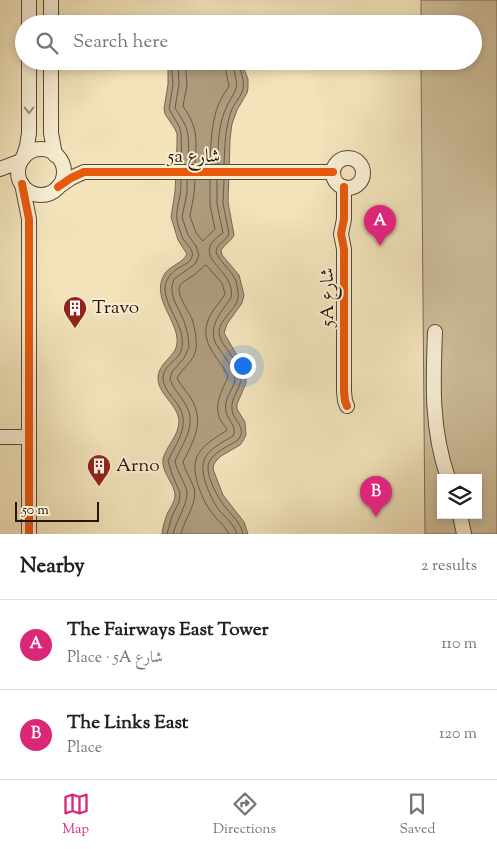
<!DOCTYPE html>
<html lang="en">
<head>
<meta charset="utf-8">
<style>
	body { margin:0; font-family:"Sorts Mill Goudy",Amiri,serif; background:#f2f2f2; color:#202124 }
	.controls { position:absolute; right:15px; bottom:15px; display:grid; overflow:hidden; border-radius:0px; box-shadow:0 2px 8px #0003 }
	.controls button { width:45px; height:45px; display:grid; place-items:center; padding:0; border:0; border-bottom:1px solid #e0e0e0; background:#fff; color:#202124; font:25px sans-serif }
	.scale { position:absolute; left:15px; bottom:12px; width:84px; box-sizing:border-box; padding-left:5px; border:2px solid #271509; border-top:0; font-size:14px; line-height:18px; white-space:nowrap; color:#271509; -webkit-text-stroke:4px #f7edd3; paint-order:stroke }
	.you { position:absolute; left:242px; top:365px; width:18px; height:18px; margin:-12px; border:4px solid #fff; border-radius:50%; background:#1a73e8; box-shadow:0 0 0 8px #1a73e833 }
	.badge { display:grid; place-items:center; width:32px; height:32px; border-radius:50%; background:#db2777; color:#fff; font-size:16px; font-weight:700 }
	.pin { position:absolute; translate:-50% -41px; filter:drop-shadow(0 1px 2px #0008) }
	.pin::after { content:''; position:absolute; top:26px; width:18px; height:15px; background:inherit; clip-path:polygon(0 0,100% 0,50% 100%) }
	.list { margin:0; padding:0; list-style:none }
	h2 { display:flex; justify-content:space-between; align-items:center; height:65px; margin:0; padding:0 20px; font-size:21px }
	h2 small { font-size:16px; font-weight:400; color:#757577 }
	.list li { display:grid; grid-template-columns:32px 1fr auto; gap:15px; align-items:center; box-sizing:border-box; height:90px; padding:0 20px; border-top:1px solid #e0e0e0 }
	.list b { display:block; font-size:19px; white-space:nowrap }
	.list p { margin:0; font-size:16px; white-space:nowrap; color:#757577 }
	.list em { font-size:16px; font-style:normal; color:#757577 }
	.icon { flex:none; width:28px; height:28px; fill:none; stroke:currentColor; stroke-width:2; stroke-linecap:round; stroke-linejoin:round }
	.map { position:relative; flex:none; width:497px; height:534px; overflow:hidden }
	.search { position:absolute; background:#fff; box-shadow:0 2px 8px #0003; left:15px; right:15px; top:15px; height:55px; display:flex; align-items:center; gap:12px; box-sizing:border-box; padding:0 18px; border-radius:28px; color:#757577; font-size:19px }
	.sheet { height:245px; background:#fff }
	nav { display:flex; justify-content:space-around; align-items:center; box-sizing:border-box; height:70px; border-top:1px solid #e0e0e0; background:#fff; font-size:14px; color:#757577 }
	nav a { display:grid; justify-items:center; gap:2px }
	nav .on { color:#db2777 }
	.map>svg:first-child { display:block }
	.green { fill:#cfc09d; stroke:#7b6a53; fill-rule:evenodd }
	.water { fill:#ad9d7e; stroke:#77674f }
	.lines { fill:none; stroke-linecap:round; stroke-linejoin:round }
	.shore { stroke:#6a5944; stroke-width:1 }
	.minor-casing { stroke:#5a4836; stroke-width:16 }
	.minor { stroke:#f7edd3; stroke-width:14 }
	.cycleway-casing { stroke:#f7edd3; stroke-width:11 }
	.cycleway { stroke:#e8590c; stroke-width:8 }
	.oneway { stroke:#998c78 }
	.labels { text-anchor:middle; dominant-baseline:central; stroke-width:4; stroke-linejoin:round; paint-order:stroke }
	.street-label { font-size:19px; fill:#271509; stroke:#f7edd3 }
	.poi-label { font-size:19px; fill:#271509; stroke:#f7edd3; text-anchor:start }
</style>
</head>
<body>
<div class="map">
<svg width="497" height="534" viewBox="0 0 497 534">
	<rect width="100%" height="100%" fill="#f2e3bb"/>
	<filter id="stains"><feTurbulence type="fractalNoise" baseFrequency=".004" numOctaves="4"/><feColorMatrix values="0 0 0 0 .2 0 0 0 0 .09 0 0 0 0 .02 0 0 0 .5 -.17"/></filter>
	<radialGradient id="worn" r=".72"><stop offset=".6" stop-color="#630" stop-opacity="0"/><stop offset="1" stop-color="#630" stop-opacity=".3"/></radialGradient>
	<path class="green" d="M421 0H497V534H425L421 61H473V24H421ZM441 478H478V515H441Z"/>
	<path class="water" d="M166 61H245L244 69 248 79V88L247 93 237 110 232 124 230 139 228 202 234 235C231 242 223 245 221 251L222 255 239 275 244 295 242 303 227 324 224 333 246 371V383L237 404V409L245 422 246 435 243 441 240 445 221 456 216 461 214 464 213 469 223 495 244 522 248 534H162C163 526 165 519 168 512 171 507 175 501 175 495 175 484 161 472 163 459 166 446 179 436 179 421 178 404 157 394 158 377 160 359 179 357 177 338 175 318 153 298 163 277 167 266 183 264 187 254L178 240 171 217 175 192 177 144V134L175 129 165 114 164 109 168 84V68Z"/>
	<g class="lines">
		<g class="shore">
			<path d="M171 61 173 84 169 109 179 126 181 133 182 164"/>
			<path d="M178 61 179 84 175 108C178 113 182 118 184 123 191 135 188 150 188 164"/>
			<path d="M185 61 187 85 183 106C186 111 189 115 191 120 198 134 196 149 195 164"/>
			<path d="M210 164C211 143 211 123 219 103 222 97 226 91 229 86L226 72 225 61"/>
			<path d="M218 164C218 144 218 124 227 106 229 100 235 94 236 88 238 82 233 70 233 61"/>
			<path d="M224 164C225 145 225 127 232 109 235 102 242 96 243 88 245 79 239 71 239 61"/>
			<path d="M195 180 194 194 190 216 196 233 203 241 215 229 210 205V180"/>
			<path d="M217 180V204L223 233C219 236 214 239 211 244 201 262 236 273 231 298 222 311 207 327 216 344 220 350 225 357 229 363 232 368 235 372 235 378 235 389 223 397 226 411 227 421 238 425 233 436 211 449 196 455 206 484 209 493 213 501 218 509 225 517 234 524 237 534"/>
			<path d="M224 180 223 203 229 234C226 242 216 243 216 252 220 262 229 268 234 277 237 281 237 287 238 292 241 308 219 317 219 333 219 343 238 361 241 373 244 386 230 396 232 410 233 421 249 428 237 441 228 446 214 452 209 462 204 474 219 500 226 508 233 517 241 523 243 534"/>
			<path d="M167 534 172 516 179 502 180 493 172 474 168 461C173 449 181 439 183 426 186 403 164 396 163 378 163 364 181 360 182 347 185 325 166 310 165 289 165 278 173 271 182 266 185 264 189 263 191 259 196 251 187 245 183 239 181 235 180 230 178 225 175 215 178 206 180 195 181 190 181 185 181 180"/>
			<path d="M173 534C176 521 188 503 187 492 185 482 177 472 175 461 183 442 199 423 184 402 179 394 173 388 170 379L172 372 184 358 189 347 188 335 184 321 174 300 172 292V286L174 279 195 264 199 255 196 246 188 235 182 217 187 193V180"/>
			<path d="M181 534C184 519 198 504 194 488 191 479 185 471 183 462 193 441 204 425 193 402 189 393 181 387 177 378 182 368 194 362 196 349 197 339 195 329 192 319 189 311 174 292 181 284 185 280 190 278 194 275 198 272 202 268 205 265L207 266 222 283 225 294C221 301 215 307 211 314 196 341 217 354 228 376L227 379C221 392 214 405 220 419 222 423 225 426 227 429L226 431C200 447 188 456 199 488 202 497 206 505 212 513 217 520 225 526 229 534"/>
		</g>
		<g class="minor-casing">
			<g id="minor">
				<path d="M29 24V0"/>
				<path d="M51 24V0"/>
				<path d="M51 61V133L55 155"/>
				<circle cx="41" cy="172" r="23"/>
				<path d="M23 158 27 146 29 133V61"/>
				<circle cx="348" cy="173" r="15"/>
				<path d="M0 169 21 161"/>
				<path d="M22 184 29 219V534"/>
				<path d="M58 187 71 178 84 172H333"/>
				<path d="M344 187V219L341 234 344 249V391L345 401 347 406"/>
				<path d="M435 332C433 383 431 429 448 478"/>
				<path d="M0 437H29"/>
				<path d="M460 515 464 534"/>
			</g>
		</g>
		<use href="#minor" class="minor"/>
		<g class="cycleway-casing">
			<g id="cycleway">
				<path d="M22 184 29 219V534"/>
				<path d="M58 187 71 178 84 172H333"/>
				<path d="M344 187V219L341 234 344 249V391L345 401 347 406"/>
			</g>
		</g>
		<use href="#cycleway" class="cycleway"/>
	</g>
	<defs><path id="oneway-chevron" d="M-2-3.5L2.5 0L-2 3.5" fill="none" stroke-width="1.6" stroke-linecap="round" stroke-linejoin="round" transform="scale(1.25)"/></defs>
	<use class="oneway" href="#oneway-chevron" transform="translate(29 110) rotate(90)"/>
	<defs>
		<g id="building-pin" transform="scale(1.25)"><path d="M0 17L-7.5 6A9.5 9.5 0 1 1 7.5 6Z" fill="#8f2418" stroke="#f7edd3"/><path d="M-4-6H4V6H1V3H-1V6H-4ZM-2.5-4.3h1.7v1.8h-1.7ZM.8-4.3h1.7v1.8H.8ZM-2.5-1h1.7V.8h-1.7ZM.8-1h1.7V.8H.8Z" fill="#fff"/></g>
	</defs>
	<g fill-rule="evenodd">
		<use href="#building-pin" x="75" y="308"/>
		<use href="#building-pin" x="99" y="466"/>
	</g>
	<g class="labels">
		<g class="street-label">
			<text x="194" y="157">5a شارع</text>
			<text transform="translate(328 297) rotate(-90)">5A شارع</text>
		</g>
		<g class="poi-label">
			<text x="92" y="308">Travo</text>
			<text x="116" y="466">Arno</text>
		</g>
	</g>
	<rect width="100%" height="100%" filter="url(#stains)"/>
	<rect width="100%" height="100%" fill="url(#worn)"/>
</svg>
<div class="controls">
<button><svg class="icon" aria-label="layers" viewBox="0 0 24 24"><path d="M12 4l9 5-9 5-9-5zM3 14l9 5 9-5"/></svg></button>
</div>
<div class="scale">50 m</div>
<div class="you"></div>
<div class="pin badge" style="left:380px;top:246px">A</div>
<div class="pin badge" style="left:376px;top:517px">B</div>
<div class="search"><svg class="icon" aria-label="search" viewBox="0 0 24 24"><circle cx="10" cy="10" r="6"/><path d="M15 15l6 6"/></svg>Search here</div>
</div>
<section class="sheet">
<h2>Nearby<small>2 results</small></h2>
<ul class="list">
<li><span class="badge">A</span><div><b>The Fairways East Tower</b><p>Place · 5A شارع</p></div><em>110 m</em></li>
<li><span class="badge">B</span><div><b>The Links East</b><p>Place</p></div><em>120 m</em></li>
</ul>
</section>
<nav>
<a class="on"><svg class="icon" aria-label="map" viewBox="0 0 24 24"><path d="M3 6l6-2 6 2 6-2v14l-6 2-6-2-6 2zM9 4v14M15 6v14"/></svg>Map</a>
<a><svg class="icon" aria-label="directions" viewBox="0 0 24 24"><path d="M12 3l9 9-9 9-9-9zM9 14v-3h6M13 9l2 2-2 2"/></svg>Directions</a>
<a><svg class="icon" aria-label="saved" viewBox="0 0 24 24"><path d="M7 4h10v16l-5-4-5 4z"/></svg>Saved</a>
</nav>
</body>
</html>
